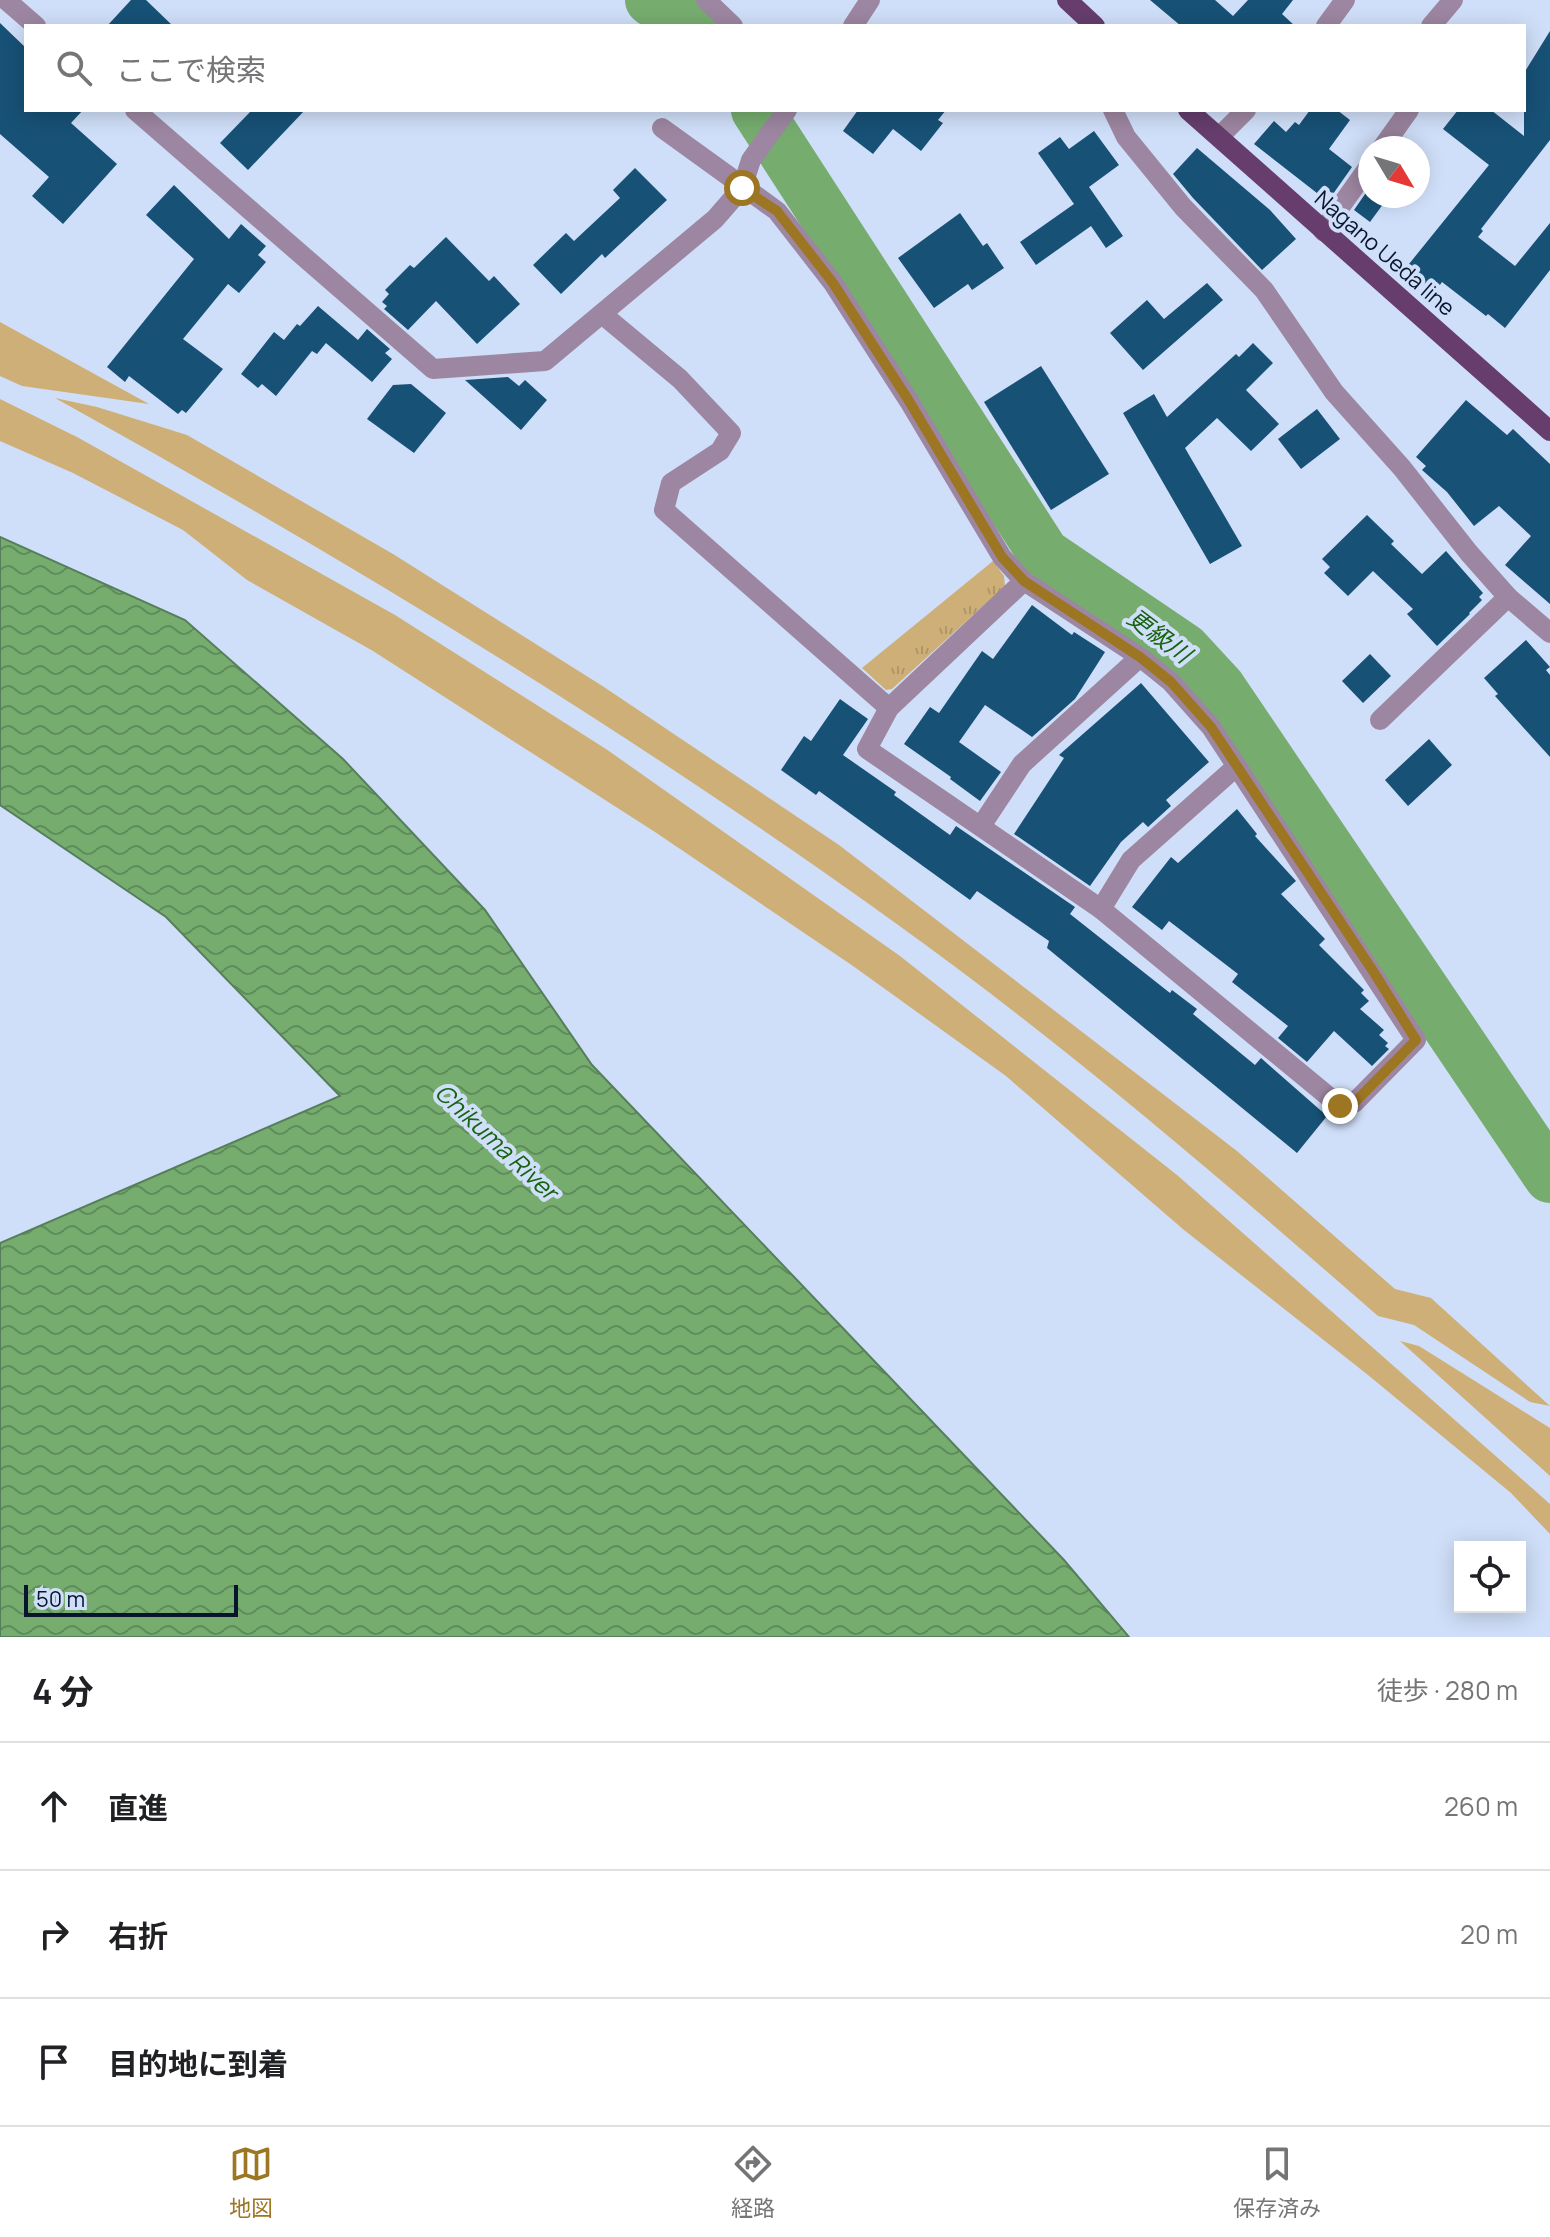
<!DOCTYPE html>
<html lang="ja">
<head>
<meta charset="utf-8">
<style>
	body { margin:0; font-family:Manrope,"Noto Sans JP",sans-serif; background:#f6f6f6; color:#202124 }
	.controls { position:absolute; right:24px; bottom:24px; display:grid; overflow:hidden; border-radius:0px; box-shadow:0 4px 20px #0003 }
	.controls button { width:72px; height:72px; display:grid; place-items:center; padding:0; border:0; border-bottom:2px solid #e0e0e0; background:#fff; color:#202124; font:40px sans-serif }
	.compass { position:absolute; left:1358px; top:136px; width:72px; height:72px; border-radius:50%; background:#fff; box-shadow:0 4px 20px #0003; rotate:128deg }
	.scale { position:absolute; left:24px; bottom:20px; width:214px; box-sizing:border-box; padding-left:8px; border:4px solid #09152c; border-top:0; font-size:22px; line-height:28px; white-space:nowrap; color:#09152c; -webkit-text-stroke:6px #d0dff9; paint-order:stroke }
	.stop { position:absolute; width:24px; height:24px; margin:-18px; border:6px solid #9d7623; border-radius:50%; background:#fff }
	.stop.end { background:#9d7623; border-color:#fff; box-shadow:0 2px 8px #0008 }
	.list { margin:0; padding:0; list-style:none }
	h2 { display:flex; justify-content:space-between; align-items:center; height:104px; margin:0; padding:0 32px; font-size:34px }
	h2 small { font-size:26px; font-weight:400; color:#757577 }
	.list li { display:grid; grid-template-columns:52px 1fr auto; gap:24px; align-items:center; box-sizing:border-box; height:128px; padding:0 32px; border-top:2px solid #e0e0e0 }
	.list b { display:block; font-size:30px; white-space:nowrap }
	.list em { font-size:26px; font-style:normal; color:#757577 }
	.icon { flex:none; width:44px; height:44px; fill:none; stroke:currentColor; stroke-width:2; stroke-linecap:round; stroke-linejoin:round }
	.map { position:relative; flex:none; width:1550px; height:1637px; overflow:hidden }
	.search { position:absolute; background:#fff; box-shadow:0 4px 20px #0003; left:24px; right:24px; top:24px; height:88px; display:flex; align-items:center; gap:20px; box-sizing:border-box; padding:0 28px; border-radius:0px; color:#757577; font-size:30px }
	.sheet { height:488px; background:#fff }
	nav { display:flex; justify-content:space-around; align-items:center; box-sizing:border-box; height:112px; border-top:2px solid #e0e0e0; background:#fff; font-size:22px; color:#757577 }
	nav a { display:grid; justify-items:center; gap:4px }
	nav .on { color:#9d7623 }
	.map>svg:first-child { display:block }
	.grass { fill:#ceaf77 }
	.park { fill:url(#park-tufts) }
	.water { fill:url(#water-waves); stroke:#557f5b; stroke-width:2 }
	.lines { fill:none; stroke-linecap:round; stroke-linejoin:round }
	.river { stroke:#76ad6f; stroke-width:52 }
	.building { fill:#175176 }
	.street { stroke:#9d86a1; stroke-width:20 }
	.primary { stroke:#663d6d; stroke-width:20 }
	.route { stroke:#9d7623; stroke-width:10 }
	.labels { text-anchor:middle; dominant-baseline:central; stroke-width:8; stroke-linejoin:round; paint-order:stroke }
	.street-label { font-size:22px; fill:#09152c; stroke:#d0dff9 }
	.water-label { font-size:24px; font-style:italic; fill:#17630e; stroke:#d0dff9 }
</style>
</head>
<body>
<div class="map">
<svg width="1550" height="1637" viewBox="0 0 1550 1637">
	<defs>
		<pattern id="park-tufts" width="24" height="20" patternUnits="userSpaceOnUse" patternTransform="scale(2)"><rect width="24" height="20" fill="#ceaf77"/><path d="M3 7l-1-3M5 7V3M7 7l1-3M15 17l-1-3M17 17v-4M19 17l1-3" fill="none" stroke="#b09667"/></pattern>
		<pattern id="water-waves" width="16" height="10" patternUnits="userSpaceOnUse" patternTransform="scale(2)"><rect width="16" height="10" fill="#76ad6f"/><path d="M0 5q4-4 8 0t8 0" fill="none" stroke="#5f8c5b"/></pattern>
	</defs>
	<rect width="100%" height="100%" fill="#d0dff9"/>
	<g class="grass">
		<path d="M0 322 149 404 22 386 0 376Z"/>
		<path d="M55 398 97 407 187 435 393 554 604 687 839 845 1237 1151 1395 1289 1431 1298 1550 1406 1530 1402 1414 1325 1378 1316C1222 1180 1063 1043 894 922 626 729 344 558 55 398Z"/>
		<path d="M0 399 77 437 395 615 606 749 900 956 1177 1175 1550 1504V1534L1511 1493 1368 1375 1184 1230 1006 1076 853 966 655 832 373 651 247 580 183 530 73 473 0 441Z"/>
		<path d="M1400 1341 1419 1346 1550 1428V1476Z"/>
	</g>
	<path class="park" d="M993 561 1004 576 1005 586 892 689 886 690 862 668Z"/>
	<path class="water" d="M0 537 185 620 343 759 485 910 592 1065 1064 1560 1129 1637H0V1243L340 1096 166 917 0 805Z"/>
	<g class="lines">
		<g class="river">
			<path d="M651 0 695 26"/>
			<path d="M757 110 1044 554 1184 649 1220 688 1550 1177"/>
		</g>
	</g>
	<g class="building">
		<path d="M131 0H146L173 26H107Z"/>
		<path d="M1150 0H1215L1233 16 1248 0H1293L1282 14 1295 26H1181Z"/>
		<path d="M0 23 26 48V110H83L71 123 117 164 63 224 32 196 49 177 0 134Z"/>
		<path d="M1550 31V140L1481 229 1483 231 1478 237 1515 266 1550 223V270L1505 328 1488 314 1486 316 1442 282 1433 295 1407 274 1412 267 1409 264 1489 165 1443 129 1458 110H1491L1524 136V73Z"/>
		<path d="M252 110H305L248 170 220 143Z"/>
		<path d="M858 110H946L938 120 943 123 921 151 893 129 873 154 843 131Z"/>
		<path d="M1310 110H1337L1350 120 1329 149 1352 167 1333 194 1328 190 1322 197 1254 144 1274 121 1286 132 1295 122 1299 125Z"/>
		<path d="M1094 131 1119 165 1089 187 1123 236 1106 248 1091 226 1036 265 1020 242 1074 204 1038 153 1060 137 1069 149Z"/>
		<path d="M1197 148 1270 210 1296 239 1262 270 1193 198 1173 174Z"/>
		<path d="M635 168 667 200 605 258 602 254 561 294 533 265 566 233 574 241 620 198 613 190Z"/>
		<path d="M174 185 229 239 241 224 266 246 258 255 266 262 239 293 228 284 183 339 223 369 186 413 182 410 178 414 129 376 125 382 107 367 194 259 146 215Z"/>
		<path d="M1370 187V196H1389L1370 222 1354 210Z"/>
		<path d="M960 213 983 246 987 243 1004 268 972 290 968 284 934 308 898 258Z"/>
		<path d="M446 237 489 281 494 276 520 304 477 344 436 301 408 330 384 309 387 306 382 302 389 294 385 290 410 265 414 268Z"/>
		<path d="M1207 283 1223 300 1143 370 1110 333 1147 300 1164 319Z"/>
		<path d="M318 306 358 340 367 329 390 349 385 353 392 359 372 382 326 343 317 354 312 351 276 396 262 384 258 388 241 374 274 332 284 340 297 324 300 326Z"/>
		<path d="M1253 343 1273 363 1246 390 1279 424 1251 451 1217 418 1185 448 1242 546 1210 564 1123 413 1154 394 1167 417 1236 354 1239 357Z"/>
		<path d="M1041 366 1109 474 1051 510 984 402Z"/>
		<path d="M508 377 519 386 525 380 547 400 521 430 465 380Z"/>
		<path d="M411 384 446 413 414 453 367 419 393 385Z"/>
		<path d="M1466 400 1507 435 1513 429 1550 464V604L1505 565 1531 536 1499 506 1474 526 1447 492 1422 470 1426 466 1416 457Z"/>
		<path d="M1317 409 1340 439 1301 469 1278 439Z"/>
		<path d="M1367 515 1394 541 1391 544 1422 574 1446 551 1483 593 1479 597 1482 600 1469 613 1470 614 1437 646 1407 614 1413 609 1373 571 1348 596 1324 573 1330 567 1322 559Z"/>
		<path d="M1032 605 1072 635 1074 632 1105 652 1075 699 1032 737 985 705 959 742 1001 772 980 801 950 779 951 777 904 744 930 707 939 713 982 651 993 659Z"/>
		<path d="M1526 640 1550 667 1546 670 1550 675V757L1495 696 1498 694 1484 678Z"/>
		<path d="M1370 654 1391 676 1363 703 1342 681Z"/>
		<path d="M1141 683 1209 762 1166 800 1171 806 1148 827 1143 822 1121 842 1090 886 1014 834 1064 758 1059 755Z"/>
		<path d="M840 699 868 719 843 755 896 792 894 795 950 835 956 826 1075 907 1070 914 1170 993 1172 990 1197 1009 1193 1014 1255 1065 1261 1058 1327 1116 1297 1153 1047 948 1049 941 977 891 970 900 819 791 816 795 781 770 804 736 811 741Z"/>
		<path d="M1429 739 1452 765 1408 806 1385 780Z"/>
		<path d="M1237 809 1257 834 1255 836 1296 881 1281 894 1325 939 1319 945 1364 990 1361 993 1369 1001 1360 1009 1384 1030 1379 1035 1388 1043 1385 1046 1389 1049 1372 1066 1334 1031 1307 1062 1278 1038 1288 1026 1232 982 1238 974 1169 921 1162 930 1132 907 1171 857 1178 863Z"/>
	</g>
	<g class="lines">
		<g class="street">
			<path d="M6 0 36 26"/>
			<path d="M706 0 733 26"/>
			<path d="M853 26 870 0"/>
			<path d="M1326 26 1345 0"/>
			<path d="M1431 26 1453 0"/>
			<path d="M135 110 433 369 545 361 715 219 742 188 751 160 787 110"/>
			<path d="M1113 110 1126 137 1183 207 1264 290 1334 392 1402 468 1469 553 1508 597 1550 633"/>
			<path d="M662 128 777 211 833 283 909 401 1002 557 1024 581 1140 657 1171 682 1211 727 1416 1040 1354 1103 1340 1106 1101 909 867 749 889 708 1024 581"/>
			<path d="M1219 137 1246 110"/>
			<path d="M1382 148 1409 110"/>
			<path d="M1323 231 1370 165"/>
			<path d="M602 314 680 379 731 433 720 451 671 483 664 510 889 708"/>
			<path d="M1380 720 1508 597"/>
			<path d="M981 826 1022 764 1140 657"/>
			<path d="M1101 909 1131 860 1237 766"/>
		</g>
		<g class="primary">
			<path d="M1067 0 1095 26"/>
			<path d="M1188 110 1550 431"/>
		</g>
	</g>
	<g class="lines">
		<path class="route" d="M742 188 777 211 833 283 909 401 1002 557 1024 581 1140 657 1171 682 1211 727 1373 971 1416 1040 1354 1103 1340 1106"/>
	</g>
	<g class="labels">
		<g class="street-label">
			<text transform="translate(1385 253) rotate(41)">Nagano Ueda line</text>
		</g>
		<g class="water-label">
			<text transform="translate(1160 635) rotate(37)">更級川</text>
			<text transform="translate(497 1141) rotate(43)">Chikuma River</text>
		</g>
	</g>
</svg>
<div class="controls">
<button><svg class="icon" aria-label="locate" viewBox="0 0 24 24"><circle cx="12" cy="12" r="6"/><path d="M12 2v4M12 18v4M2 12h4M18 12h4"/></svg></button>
</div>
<svg class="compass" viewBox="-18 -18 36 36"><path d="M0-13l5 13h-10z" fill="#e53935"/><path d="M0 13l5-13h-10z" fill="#757577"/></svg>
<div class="scale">50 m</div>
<div class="stop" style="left:742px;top:188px"></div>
<div class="stop end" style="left:1340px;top:1106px"></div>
<div class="search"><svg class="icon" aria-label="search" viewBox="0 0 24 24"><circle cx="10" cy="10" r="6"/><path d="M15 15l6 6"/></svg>ここで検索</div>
</div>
<section class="sheet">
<h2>4 分<small>徒歩 · 280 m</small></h2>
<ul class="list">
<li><svg class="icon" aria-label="ahead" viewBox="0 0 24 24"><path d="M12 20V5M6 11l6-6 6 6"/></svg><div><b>直進</b></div><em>260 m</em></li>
<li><svg class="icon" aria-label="right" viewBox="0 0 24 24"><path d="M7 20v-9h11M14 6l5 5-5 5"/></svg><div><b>右折</b></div><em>20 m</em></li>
<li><svg class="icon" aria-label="arrive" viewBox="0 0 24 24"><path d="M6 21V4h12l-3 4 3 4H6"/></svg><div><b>目的地に到着</b></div></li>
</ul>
</section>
<nav>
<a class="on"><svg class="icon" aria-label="map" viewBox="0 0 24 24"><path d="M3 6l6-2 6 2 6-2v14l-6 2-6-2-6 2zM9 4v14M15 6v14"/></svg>地図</a>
<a><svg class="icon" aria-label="directions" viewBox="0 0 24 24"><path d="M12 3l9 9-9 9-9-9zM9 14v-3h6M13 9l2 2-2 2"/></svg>経路</a>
<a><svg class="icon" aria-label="saved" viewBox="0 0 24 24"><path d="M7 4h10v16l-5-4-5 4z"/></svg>保存済み</a>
</nav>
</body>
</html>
